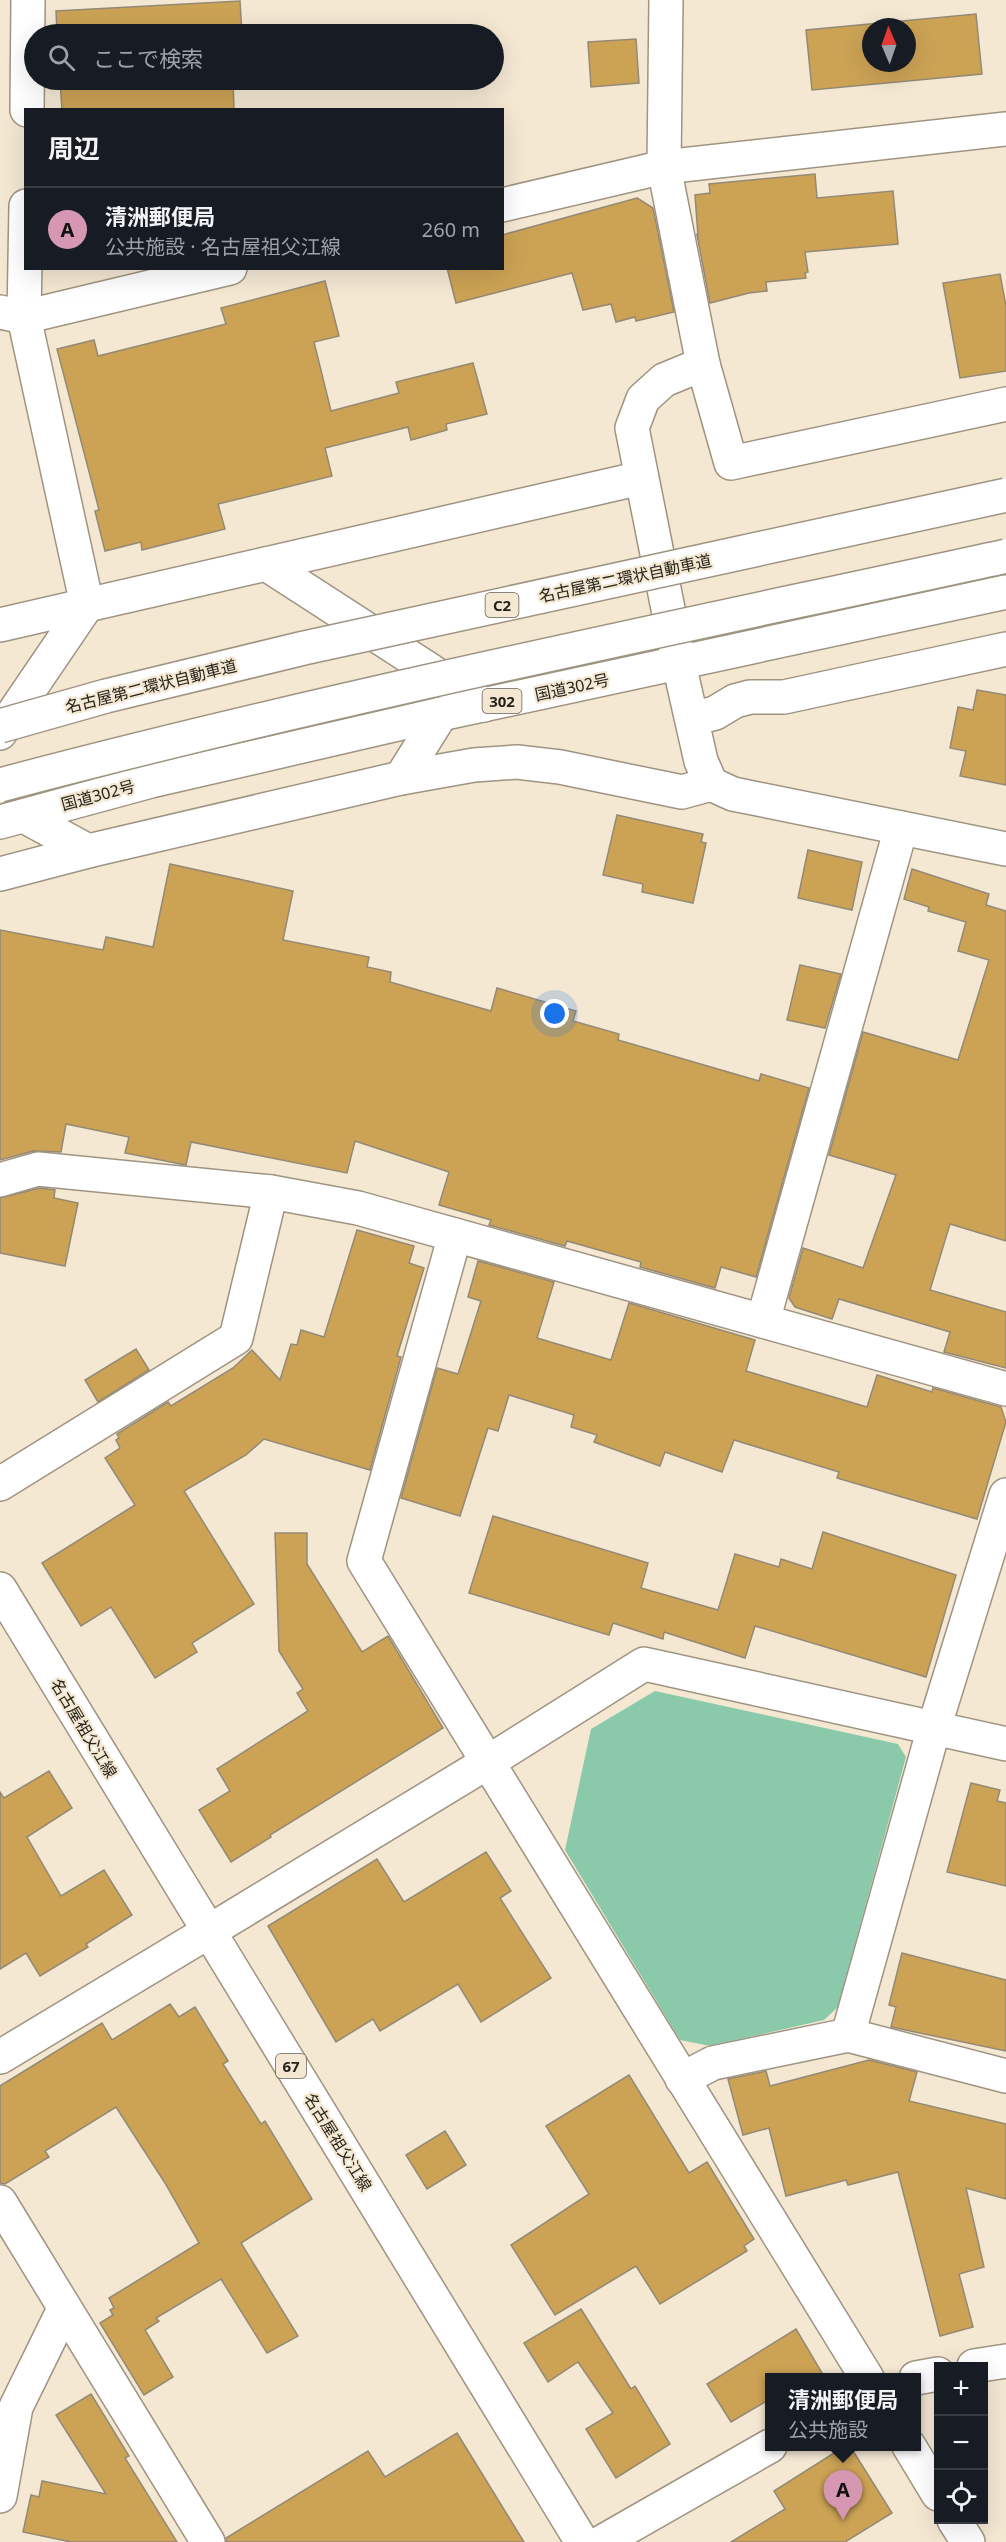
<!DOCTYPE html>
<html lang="ja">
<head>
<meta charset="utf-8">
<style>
	body { margin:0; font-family:"Noto Sans","Noto Sans JP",sans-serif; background:#242831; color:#f1f3f6 }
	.controls { position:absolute; right:18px; bottom:18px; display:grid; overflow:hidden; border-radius:0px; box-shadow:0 6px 24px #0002 }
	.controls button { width:54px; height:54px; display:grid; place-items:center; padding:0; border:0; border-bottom:2px solid #363941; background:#171b24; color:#f1f3f6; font:30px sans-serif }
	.compass { position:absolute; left:862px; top:18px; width:54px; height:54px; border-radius:50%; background:#171b24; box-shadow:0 6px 24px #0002; rotate:358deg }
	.you { position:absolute; left:555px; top:1014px; width:21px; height:21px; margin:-15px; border:4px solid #fff; border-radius:50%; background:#1a73e8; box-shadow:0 0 0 9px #1a73e833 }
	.badge { display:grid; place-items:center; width:39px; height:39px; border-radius:50%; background:#d697b2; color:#111; font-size:20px; font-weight:700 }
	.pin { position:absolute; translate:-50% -50px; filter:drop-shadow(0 2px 3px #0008) }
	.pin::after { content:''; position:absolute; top:32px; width:21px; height:18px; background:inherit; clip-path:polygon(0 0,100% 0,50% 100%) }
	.popup { position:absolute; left:765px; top:2373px; width:156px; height:78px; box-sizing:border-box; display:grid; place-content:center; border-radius:0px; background:#171b24; filter:drop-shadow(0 2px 4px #0005); font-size:20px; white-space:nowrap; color:#9ea1a6 }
	.popup b { font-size:22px; color:#f1f3f6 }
	.popup::after { content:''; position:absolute; left:50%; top:100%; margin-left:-12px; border:12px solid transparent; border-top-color:#171b24 }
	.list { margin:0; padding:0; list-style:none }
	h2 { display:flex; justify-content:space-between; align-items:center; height:78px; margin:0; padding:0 24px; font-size:26px }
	h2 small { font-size:20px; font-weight:400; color:#9ea1a6 }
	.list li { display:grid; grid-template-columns:39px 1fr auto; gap:18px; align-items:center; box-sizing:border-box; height:84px; padding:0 24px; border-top:2px solid #363941 }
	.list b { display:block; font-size:22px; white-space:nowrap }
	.list p { margin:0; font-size:20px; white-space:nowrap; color:#9ea1a6 }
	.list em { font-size:20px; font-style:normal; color:#9ea1a6 }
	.icon { flex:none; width:33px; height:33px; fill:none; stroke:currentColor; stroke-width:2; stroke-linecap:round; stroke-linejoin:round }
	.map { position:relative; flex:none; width:1006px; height:2542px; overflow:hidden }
	.search { position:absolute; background:#171b24; box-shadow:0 6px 24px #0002; left:24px; top:24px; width:480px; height:66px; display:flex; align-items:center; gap:15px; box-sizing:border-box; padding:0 21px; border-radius:33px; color:#9ea1a6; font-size:22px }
	.panel { position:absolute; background:#171b24; box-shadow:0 6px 24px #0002; left:24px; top:108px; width:480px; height:162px; border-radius:0px }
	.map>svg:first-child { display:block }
	.green { fill:#8acaaa }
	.building { fill:#cca355; stroke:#948975; stroke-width:1.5; fill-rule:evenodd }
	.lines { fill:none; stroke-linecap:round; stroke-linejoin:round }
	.street-casing { stroke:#9f9481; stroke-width:36 }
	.secondary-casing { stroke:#9f9481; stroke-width:36 }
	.primary-casing { stroke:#9f9481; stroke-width:36 }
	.highway-casing { stroke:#9f9481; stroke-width:36 }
	.street { stroke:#fff; stroke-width:33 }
	.secondary { stroke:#fff; stroke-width:33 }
	.primary { stroke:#fff; stroke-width:33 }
	.highway { stroke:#fff; stroke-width:33 }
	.highway-bridge-casing { stroke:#9f9481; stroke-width:36; stroke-linecap:butt }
	.highway-bridge { stroke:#fff; stroke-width:33 }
	.labels { text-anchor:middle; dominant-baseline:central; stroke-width:4.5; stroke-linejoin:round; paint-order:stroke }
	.shield { fill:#f4e8d3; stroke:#645e52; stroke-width:1.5 }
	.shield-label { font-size:15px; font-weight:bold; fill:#27231b }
	.street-label { font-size:16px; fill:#27231b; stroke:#f4e8d3 }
</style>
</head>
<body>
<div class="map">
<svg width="1006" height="2542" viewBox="0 0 1006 2542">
	<rect width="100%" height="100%" fill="#f4e8d3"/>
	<path class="green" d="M655 1691 898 1744 906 1757 838 2007 824 2020 710 2046 680 2040 565 1850 591 1729Z"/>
	<g class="building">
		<path d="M240 1 242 34H57L56 11Z"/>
		<path d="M976 14 982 74 812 90 806 30ZM871 27H907V63H871Z"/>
		<path d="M636 39 639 83 591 87 588 42Z"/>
		<path d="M60 80H233L234 110H62Z"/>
		<path d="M815 174 817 198 893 191 898 244 805 252 808 272 805 273 806 278 766 282 767 291 749 293 710 303 697 235 698 236 695 195 710 193 709 184Z"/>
		<path d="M637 198 653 208 674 312 636 321 635 317 616 322 611 304 583 310 572 273 456 303 447 268H502V235Z"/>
		<path d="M1000 274 1006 306V371L960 378 943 283Z"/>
		<path d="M325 281 339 336 314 342 331 411 399 393 396 382 473 363 487 414 446 424 447 430 411 440 408 427 325 448 332 476 218 504 225 529 142 550 141 542 105 551 95 511 99 510 57 349 94 340 98 356 226 324 221 308Z"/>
		<path d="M977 690 1006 695V785L960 776 966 751 950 748 958 707 973 710Z"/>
		<path d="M617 815 703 834 701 842 706 843 693 903 642 892 643 884 603 875Z"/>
		<path d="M808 850 862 862 852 910 798 898Z"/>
		<path d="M170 864 293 891 283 940 369 957 367 967 391 972 390 982 491 1011 497 988 576 1011 573 1021 619 1034 618 1040 759 1081 761 1074 809 1088 756 1277 721 1267 715 1288 640 1267 641 1262 567 1241 565 1246 489 1225 491 1220 439 1205 449 1172 355 1141 347 1173 191 1142 186 1165 125 1153 129 1137 66 1124 61 1152 33 1151 0 1160V930L103 950 106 937 153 947Z"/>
		<path d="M912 869 989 894 986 905 1006 911V1241L950 1224 930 1290 1006 1312V1368L944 1352 950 1332 839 1299 832 1319 795 1307 789 1298 803 1248 863 1268 896 1175 829 1155 863 1032 958 1060 989 960 958 951 966 922 928 911 929 907 904 899Z"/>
		<path d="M800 965 841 974 825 1028 787 1020Z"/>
		<path d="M40 1188 55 1190 54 1198 78 1203 65 1266 0 1253V1198Z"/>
		<path d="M357 1230 414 1246 409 1263 424 1268 397 1356 401 1357 370 1470 264 1439 246 1455 184 1491 254 1604 192 1643 197 1652 155 1678 111 1607 81 1626 42 1563 135 1505 105 1458 120 1448 116 1440 119 1438 117 1434 168 1402 171 1406 233 1368 252 1350 280 1380 291 1344 297 1345 301 1330 324 1337Z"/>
		<path d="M478 1261 554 1282 537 1338 611 1360 629 1303 755 1340 746 1371 867 1407 877 1375 932 1392 933 1388 1001 1407 1006 1422 977 1519 837 1478 839 1472 734 1440 722 1472 665 1452 660 1466 594 1442 597 1435 571 1427 574 1415 509 1395 498 1431 488 1428 460 1516 401 1498 437 1368 458 1374 481 1301 468 1297Z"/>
		<path d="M136 1349 149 1370 98 1402 85 1380Z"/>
		<path d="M493 1516 648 1563 641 1588 718 1610 735 1554 779 1567 781 1559 812 1569 823 1532 956 1575 926 1677 755 1626 745 1658 664 1632 663 1639 613 1623 609 1635 469 1593Z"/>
		<path d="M275 1533H307V1564L362 1652 388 1636 443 1728 270 1835 271 1837 231 1862 199 1810 230 1791 217 1769 308 1711 297 1693 303 1689 279 1651Z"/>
		<path d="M49 1771 72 1808 27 1837 61 1896 104 1870 132 1915 86 1944 88 1947 40 1976 26 1953 0 1969V1792L4 1798Z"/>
		<path d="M971 1783 1000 1790 997 1801 1006 1803V1886L947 1872Z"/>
		<path d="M486 1852 511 1891 500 1898 551 1978 481 2022 458 1984 380 2031 373 2019 336 2042 268 1926 377 1859 404 1902Z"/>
		<path d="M902 1953 1006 1980V2051L891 2027 896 2007 889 2005Z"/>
		<path d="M170 2004 179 2017 195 2007 228 2061 223 2064 261 2124 265 2121 312 2199 241 2243 298 2336 267 2353 221 2279 156 2318 159 2321 145 2330 173 2377 144 2395 100 2323 113 2315 110 2310 114 2308 109 2298 199 2243 165 2183 116 2107 45 2151 49 2157 5 2184 0 2183V2086L102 2023 112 2040Z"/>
		<path d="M869 2060 917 2072 909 2101 1006 2124V2199L966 2188 984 2267 959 2274 973 2327 940 2336 898 2172 848 2185 846 2180 786 2196 769 2128 743 2135 728 2079 766 2071 770 2086Z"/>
		<path d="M629 2075 689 2173 707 2162 754 2239 744 2246 747 2251 660 2304 636 2266 555 2315 511 2245 589 2194 546 2126Z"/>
		<path d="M445 2131 466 2165 427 2189 406 2155Z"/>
		<path d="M581 2309 631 2389 635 2386 670 2444 616 2478 586 2429 613 2413 578 2362 548 2382 524 2343Z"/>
		<path d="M796 2329 825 2378H770V2399L731 2422 707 2384Z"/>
		<path d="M91 2394 129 2456 125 2458 177 2542H71L23 2532 31 2495 39 2497 42 2481 106 2494 56 2415Z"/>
		<path d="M457 2433 524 2542H227L226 2538 368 2451 385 2477Z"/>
		<path d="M845 2446H850L892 2513 845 2542H731L785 2509 774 2491Z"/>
	</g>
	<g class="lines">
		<g class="street-casing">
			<g id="street">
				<path d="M666 0 664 167 703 364 664 380 643 399 632 428 679 664"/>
				<path d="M27 110 28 0"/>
				<path d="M502 205 664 167 1006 129"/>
				<path d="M0 312 24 317 230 268"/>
				<path d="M703 364 731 463 1006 404"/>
				<path d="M266 564 484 705"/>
				<path d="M0 625 641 478"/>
				<path d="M692 719 715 713 735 701 750 697H784L1006 649"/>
				<path d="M0 733 87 605 24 317 26 206"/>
				<path d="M401 778 441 714"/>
				<path d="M24 816 88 851"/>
				<path d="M0 874 88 851 401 778 474 765 517 762 560 767 682 792 711 784"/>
				<path d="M0 1180 38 1169 271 1192 358 1208 1006 1389"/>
				<path d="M455 1235 364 1561 867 2378"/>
				<path d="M763 1321 901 828"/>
				<path d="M0 1484 236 1338 271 1192"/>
				<path d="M848 2035 934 1728 1006 1495"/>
				<path d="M0 2057 208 1932"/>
				<path d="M682 2079 713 2063 848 2035 1006 2076"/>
				<path d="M0 2202 208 2542"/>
				<path d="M909 2446 938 2494"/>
				<path d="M0 2496 16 2407 64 2309"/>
				<path d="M954 2520 968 2542"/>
			</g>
		</g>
		<g class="secondary-casing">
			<g id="secondary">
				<path d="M679 664 701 761 711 784 733 794 1006 849"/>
				<path d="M208 1932 488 1762 644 1664 1006 1744"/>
				<path d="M974 2366 1006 2361"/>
				<path d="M916 2378 938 2374"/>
				<path d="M602 2542 770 2446"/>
			</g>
		</g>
		<g class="primary-casing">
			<path id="primary" d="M0 1589 582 2542"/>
		</g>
		<g class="highway-casing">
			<path id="highway" d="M0 822 151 781 441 714 1006 592"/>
		</g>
		<use href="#street" class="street"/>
		<use href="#secondary" class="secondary"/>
		<use href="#primary" class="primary"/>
		<use href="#highway" class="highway"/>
		<g class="highway-bridge-casing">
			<g id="highway-bridge">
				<path d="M0 726 106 696 304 648 1006 495"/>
				<path d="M0 785C333 697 670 629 1006 556"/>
			</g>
		</g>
		<use href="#highway-bridge" class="highway-bridge"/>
	</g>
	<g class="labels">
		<g class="shield">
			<rect x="485.5" y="593" width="33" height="24" rx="4.5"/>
			<rect x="482.5" y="689" width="39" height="24" rx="4.5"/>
			<rect x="276" y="2054" width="30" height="24" rx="4.5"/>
		</g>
		<g class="shield-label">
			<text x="502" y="605">C2</text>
			<text x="502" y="701">302</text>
			<text x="291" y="2066">67</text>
		</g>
		<g class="street-label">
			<text transform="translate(625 578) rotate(-12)">名古屋第二環状自動車道</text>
			<text transform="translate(151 686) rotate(-14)">名古屋第二環状自動車道</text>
			<text transform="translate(572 687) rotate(-12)">国道302号</text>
			<text transform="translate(98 795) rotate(-15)">国道302号</text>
			<text transform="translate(84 1728) rotate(59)">名古屋祖父江線</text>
			<text transform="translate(338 2142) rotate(58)">名古屋祖父江線</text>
		</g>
	</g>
</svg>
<div class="controls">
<button>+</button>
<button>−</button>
<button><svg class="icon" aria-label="locate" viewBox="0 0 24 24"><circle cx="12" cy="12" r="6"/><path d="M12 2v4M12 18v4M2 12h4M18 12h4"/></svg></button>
</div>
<svg class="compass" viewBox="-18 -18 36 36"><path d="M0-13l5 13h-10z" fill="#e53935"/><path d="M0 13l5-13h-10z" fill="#9ea1a6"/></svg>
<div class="you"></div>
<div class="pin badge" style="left:843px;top:2520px">A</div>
<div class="popup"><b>清洲郵便局</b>公共施設</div>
<div class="search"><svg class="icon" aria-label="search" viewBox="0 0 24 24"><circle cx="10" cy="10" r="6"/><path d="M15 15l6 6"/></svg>ここで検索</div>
<section class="panel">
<h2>周辺<small></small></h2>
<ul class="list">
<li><span class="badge">A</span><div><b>清洲郵便局</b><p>公共施設 · 名古屋祖父江線</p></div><em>260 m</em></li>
</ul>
</section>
</div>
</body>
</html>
